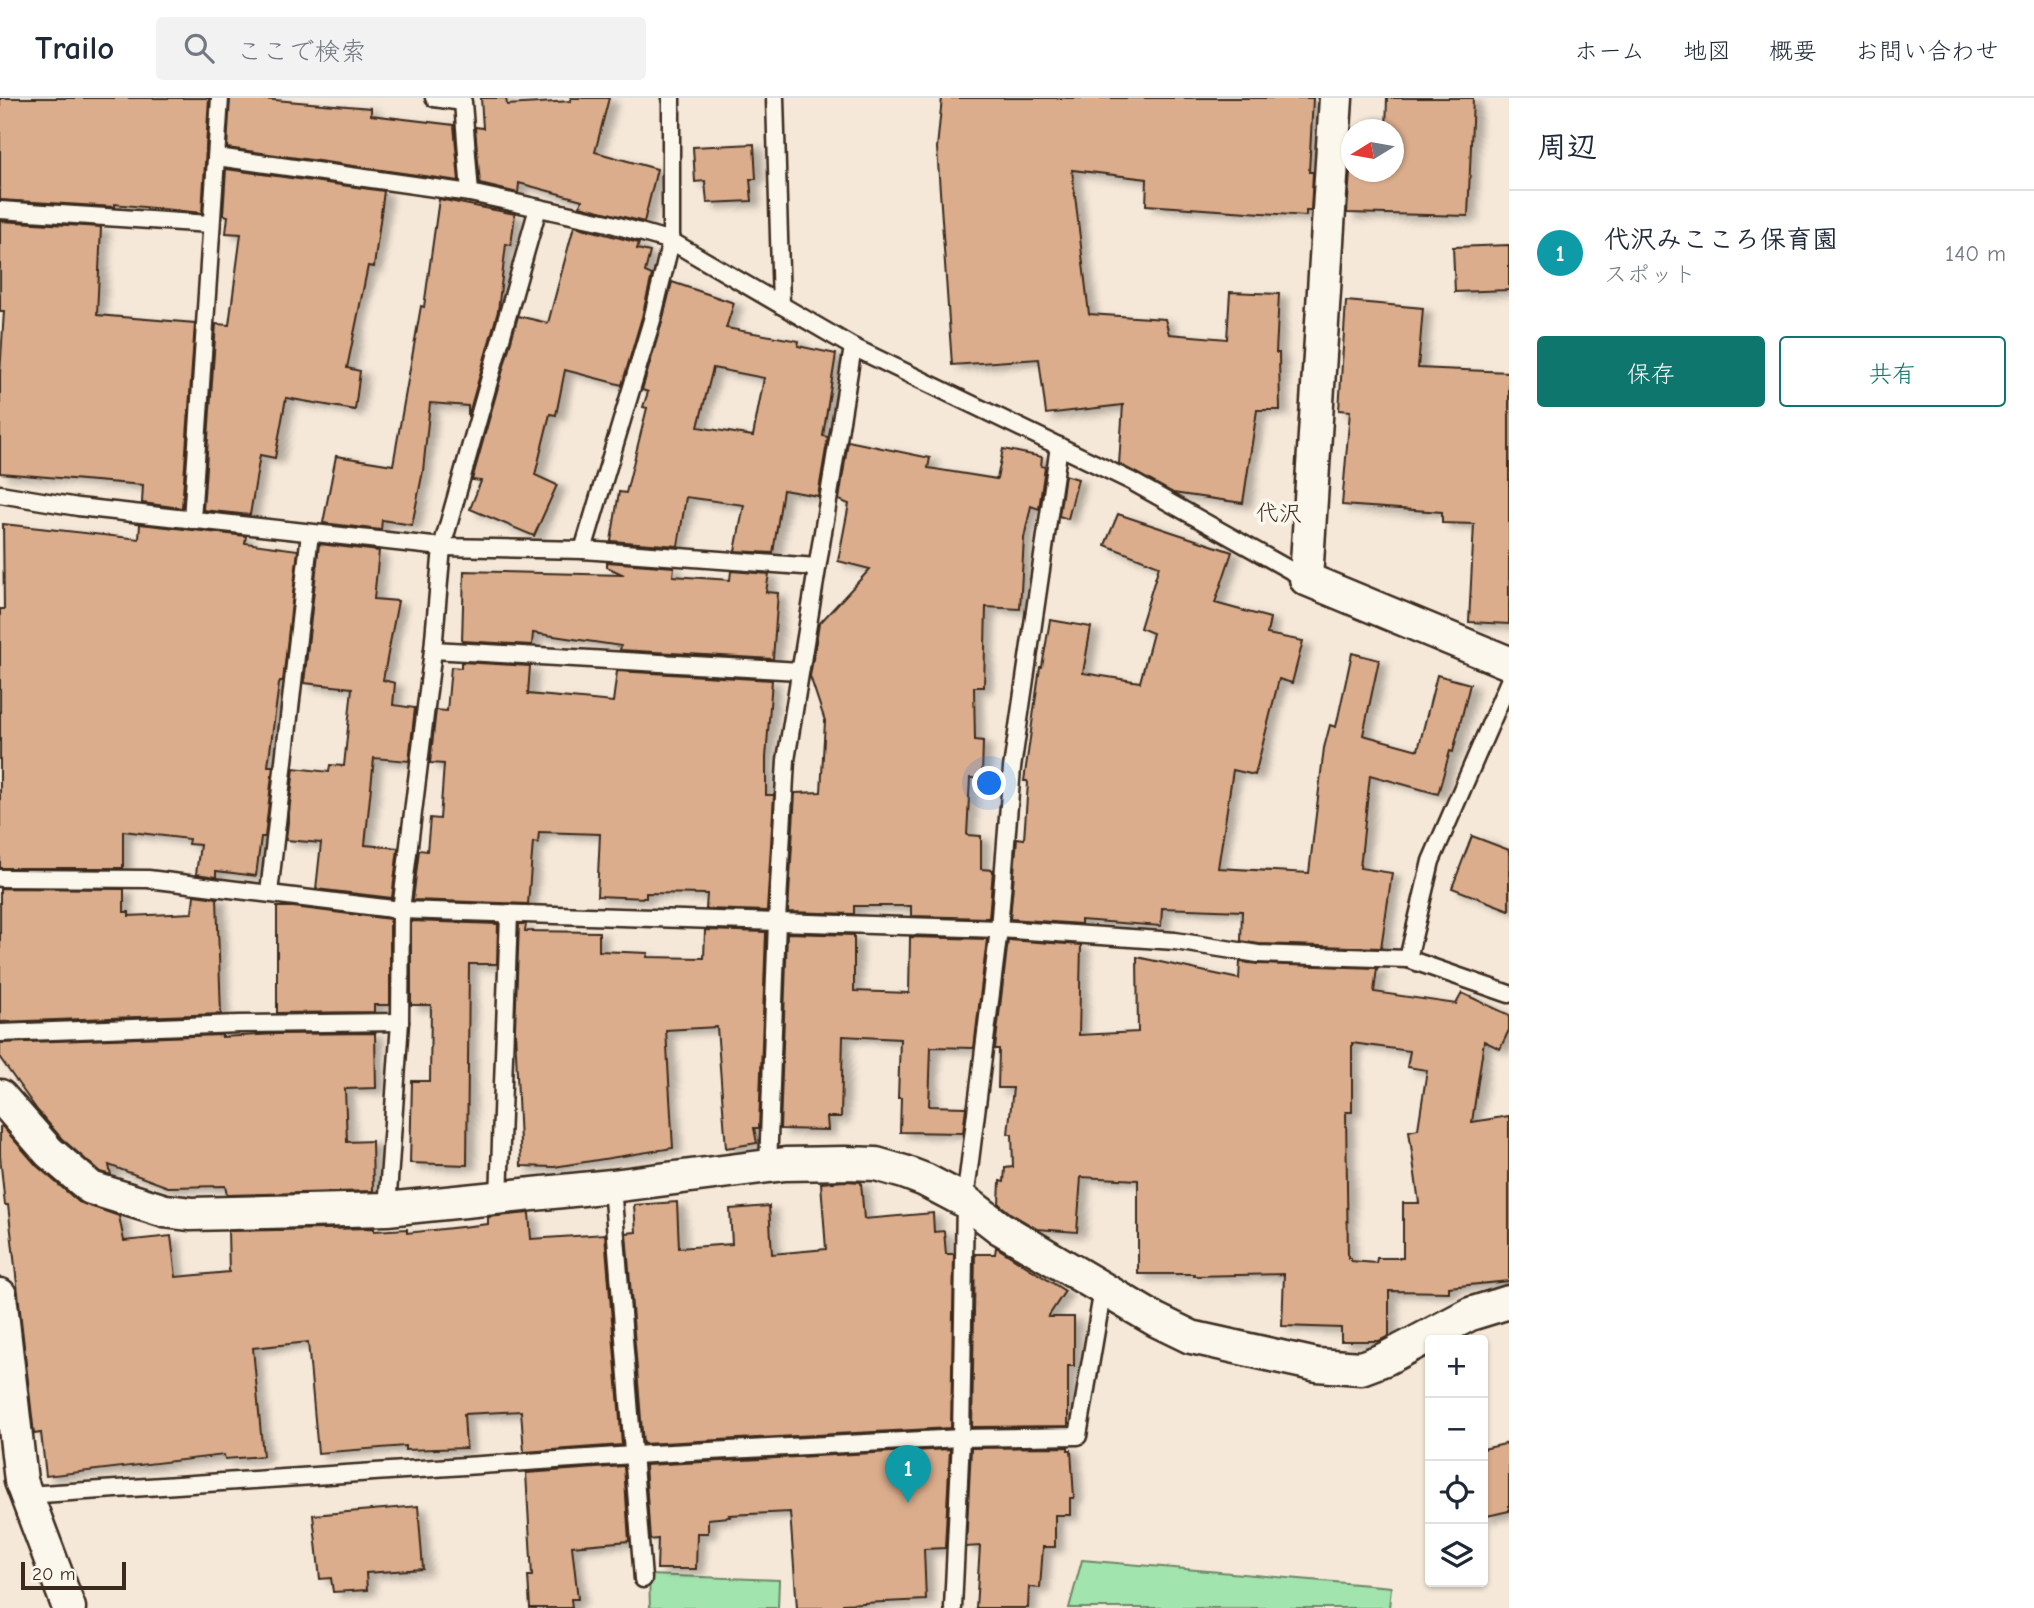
<!DOCTYPE html>
<html lang="ja">
<head>
<meta charset="utf-8">
<style>
	body { margin:0; font-family:"Comic Neue","Klee One",sans-serif; background:#f2f2f3; color:#1f2937 }
	.controls { position:absolute; right:21px; bottom:21px; display:grid; overflow:hidden; border-radius:7px; box-shadow:0 2px 5px #0004 }
	.controls button { width:63px; height:63px; display:grid; place-items:center; padding:0; border:0; border-bottom:2px solid #e0e1e3; background:#fff; color:#1f2937; font:35px sans-serif }
	.compass { position:absolute; left:1341px; top:21px; width:63px; height:63px; border-radius:50%; background:#fff; box-shadow:0 2px 5px #0004; rotate:259deg }
	.scale { position:absolute; left:21px; bottom:18px; width:105px; box-sizing:border-box; padding-left:7px; border:4px solid #3b2a1e; border-top:0; font-size:19px; line-height:24px; white-space:nowrap; color:#3b2a1e; -webkit-text-stroke:5px #fbf7ec; paint-order:stroke }
	.you { position:absolute; left:990px; top:686px; width:24px; height:24px; margin:-18px; border:5px solid #fff; border-radius:50%; background:#1a73e8; box-shadow:0 0 0 10px #1a73e833 }
	.badge { display:grid; place-items:center; width:46px; height:46px; border-radius:50%; background:#0f766e; color:#fff; font-size:23px; font-weight:700 }
	.pin { position:absolute; translate:-50% -58px; filter:drop-shadow(0 2px 4px #0008) }
	.pin::after { content:''; position:absolute; top:37px; width:24px; height:21px; background:inherit; clip-path:polygon(0 0,100% 0,50% 100%) }
	.list { margin:0; padding:0; list-style:none }
	h2 { display:flex; justify-content:space-between; align-items:center; height:91px; margin:0; padding:0 28px; font-size:30px }
	h2 small { font-size:23px; font-weight:400; color:#747a83 }
	.list li { display:grid; grid-template-columns:46px 1fr auto; gap:21px; align-items:center; box-sizing:border-box; height:126px; padding:0 28px; border-top:2px solid #e0e1e3 }
	.list b { display:block; font-size:26px; white-space:nowrap }
	.list p { margin:0; font-size:23px; white-space:nowrap; color:#747a83 }
	.list em { font-size:23px; font-style:normal; color:#747a83 }
	.actions { display:flex; gap:14px; padding:21px 28px }
	.actions a { flex:1; padding:16px 0; border:2px solid #0f766e; border-radius:7px; text-align:center; font-size:24px; color:#0f766e }
	.actions .main { background:#0f766e; color:#fff }
	.icon { flex:none; width:38px; height:38px; fill:none; stroke:currentColor; stroke-width:2; stroke-linecap:round; stroke-linejoin:round }
	.map { position:relative; flex:none; width:1509px; height:1510px; overflow:hidden }
	header { display:flex; align-items:center; gap:42px; box-sizing:border-box; height:98px; padding:0 35px; background:#fff; border-bottom:2px solid #e0e1e3 }
	header strong { font-size:33px }
	nav { display:flex; gap:38px; margin-inline-start:auto; font-size:24px }
	.search { width:490px; height:63px; background:#f2f2f3; display:flex; align-items:center; gap:18px; box-sizing:border-box; padding:0 24px; border-radius:7px; color:#747a83; font-size:26px }
	main { display:flex }
	aside { flex:1; background:#fff }
	.map>svg:first-child { display:block }
	.green { fill:#a2e4ae; stroke:#6e8766; stroke-width:2 }
	.building { fill:#dbad8c; stroke:#3b2a1e; stroke-width:2; fill-rule:evenodd; filter:url(#shadow) }
	.lines { fill:none; stroke-linecap:round; stroke-linejoin:round }
	.lane-casing { stroke:#3b2a1e; stroke-width:21 }
	.street-casing { stroke:#3b2a1e; stroke-width:37 }
	.lane { stroke:#fbf7ec; stroke-width:16 }
	.street { stroke:#fbf7ec; stroke-width:32 }
	.labels { text-anchor:middle; dominant-baseline:central; stroke-width:7; stroke-linejoin:round; paint-order:stroke }
	.quarter-label { font-size:23px; fill:#3b2a1e; stroke:#fbf7ec }
</style>
</head>
<body>
<header>
<strong>Trailo</strong>
<div class="search"><svg class="icon" aria-label="search" viewBox="0 0 24 24"><circle cx="10" cy="10" r="6"/><path d="M15 15l6 6"/></svg>ここで検索</div>
<nav><a>ホーム</a><a>地図</a><a>概要</a><a>お問い合わせ</a></nav>
</header>
<main>
<div class="map">
<svg width="1509" height="1510" viewBox="0 0 1509 1510">
	<defs>
		<filter id="shadow"><feDropShadow dx="8" dy="4.5" stdDeviation="3.5" flood-color="#0004"/></filter>
	</defs>
	<rect width="100%" height="100%" fill="#f5e8d9"/>
	<filter id="ink" filterUnits="userSpaceOnUse"><feTurbulence type="fractalNoise" baseFrequency=".0143" numOctaves="2"/><feDisplacementMap in="SourceGraphic" scale="14" xChannelSelector="R" yChannelSelector="G"/><feConvolveMatrix kernelMatrix="1 2 1 2 8 2 1 2 1" color-interpolation-filters="sRGB"/></filter>
	<g filter="url(#ink)">
		<g class="green">
			<path d="M1082 1462 1391 1489 1389 1510H1069Z"/>
			<path d="M649 1477 779 1482 778 1510H650Z"/>
		</g>
		<g class="building">
			<path d="M0 0H209L202 115 115 106V109L0 102Z"/>
			<path d="M230 0H250L371 10V17L454 27 459 83 227 50Z"/>
			<path d="M481 0H506L507 7 571 3V0H609L595 54 657 71 644 124 580 108 582 102 519 85 518 95 480 86 475 29 483 30Z"/>
			<path d="M942 0H1313L1309 74H1313L1311 113H1306V118L1146 107 1147 81 1072 72 1089 216 1165 221 1169 236 1227 241 1230 194 1279 196 1276 255H1279L1280 312H1257L1243 405 1173 395 1119 366 1123 307 1046 316 1039 261 952 267 937 50Z"/>
			<path d="M1387 0H1473L1468 118 1347 115 1350 74H1394V32H1386Z"/>
			<path d="M754 46 756 81H750L752 103 707 105 705 83 695 84 693 49Z"/>
			<path d="M226 71 384 93 374 169 368 168 347 270 360 273 355 312 286 300 275 360 260 357 250 417 203 412 216 226 229 227 241 136 226 135 228 118 223 117Z"/>
			<path d="M439 101 515 116 511 147 506 146 498 213 468 319V308L430 305 423 373 412 427 382 422 381 432 323 425 336 358 393 367 421 208 424 209Z"/>
			<path d="M0 123 101 129 97 217 195 225 182 410 142 405 143 387 0 375V276L4 213H0Z"/>
			<path d="M574 128 639 145 637 151 650 154 645 174 652 177 642 219 622 287 565 272 556 317 550 316 535 377 557 387 534 438 470 411 481 383 472 382 518 218 548 225Z"/>
			<path d="M1509 147V192L1455 194 1453 149Z"/>
			<path d="M672 184 734 205 726 230 799 243 798 248 836 256 823 338 828 339 818 398 783 392 773 455 735 453 744 407 686 399 678 448 611 443 619 394 626 395 647 310 643 309 648 294 642 292 662 224ZM713 270 764 280 753 338 698 329Z"/>
			<path d="M1346 203 1423 210 1418 270 1509 274V526L1469 524 1474 426 1442 425V414L1342 407 1350 313 1339 312Z"/>
			<path d="M848 343 930 360 928 370 997 381 1003 351 1042 359 1041 368 1045 369 1039 411 1031 408 1024 440 1020 511 986 509 984 589H974L975 642 983 643 982 680H970L967 737 981 738V771L993 772 989 820 911 818V808H854V816L788 814 795 695 821 694 825 623 810 578 819 526 870 471 838 463 849 406 839 402Z"/>
			<path d="M1065 377 1078 381 1068 421 1059 418Z"/>
			<path d="M1118 416 1232 454 1215 505 1270 520 1267 536 1303 543 1292 585 1279 581 1255 677 1233 672 1218 770 1309 775 1324 650 1330 627 1336 629 1352 555 1379 562 1363 637 1418 652 1437 577 1470 586 1453 654 1450 653 1438 696 1370 677 1360 770 1392 775 1381 850 1259 846 1241 843 1242 813 1162 810 1161 828 1081 822V826L1010 821 1017 740 1024 741 1028 685 1027 683H1024L1040 569H1042L1050 522 1091 529 1083 575 1140 584 1153 535 1140 530 1159 468 1105 447Z"/>
			<path d="M3 426 139 441 140 426 246 438 245 445 298 452 283 583H280L279 586 268 668H273L265 739H261L256 778 216 773V779L196 776 200 747 188 746 189 741 123 733V770H0V511H4Z"/>
			<path d="M319 446 379 453 374 501 398 503 383 582 395 585 393 607 415 610 409 663 374 660 365 747 398 750 392 800 316 791 321 745 286 742 294 670 329 674 330 667 344 668 352 590 304 585Z"/>
			<path d="M607 464 674 469 673 478 730 482 731 473 769 476 766 494 778 495 773 561 620 552 621 548 533 535 532 547 462 543 464 473 624 477 607 469Z"/>
			<path d="M461 564 530 568 528 596 613 604 617 573 772 582 766 660V697H774L767 813 706 811 707 796 646 795V800L597 798 600 736 539 734 538 745 533 744 528 806 413 802 419 752 427 753 430 720 440 721 444 666 430 665 436 612 447 613 451 569 461 570Z"/>
			<path d="M1472 738 1509 752V812L1452 790Z"/>
			<path d="M0 790 124 791V814H129V818L192 815 194 797 217 800 221 916 0 924Z"/>
			<path d="M277 809H293L390 821V907H374V914L277 915Z"/>
			<path d="M411 823 498 826 497 866H469L467 1067 410 1065 412 983H430L431 907H411Z"/>
			<path d="M519 826H526L525 833 599 834V853L648 855 647 859 704 860 705 832 766 834 759 1030H754L757 1045 726 1050 717 929 666 932 673 1050 554 1069 521 1068 515 931Z"/>
			<path d="M787 835 854 837V893L909 895 910 839 987 841 974 950 931 949 929 1008 966 1009 963 1035 900 1034 901 1000H898L900 941 843 938 841 1019H827L828 1032 780 1031Z"/>
			<path d="M1008 842 1081 847 1079 937 1138 934 1137 859 1239 881 1240 864 1258 866 1377 870 1374 894 1456 906 1462 895 1509 917V932L1500 951 1484 943 1472 1024 1509 1018V1183L1449 1189V1194L1389 1193V1238L1379 1243H1341V1230L1282 1228 1284 1176 1194 1178V1176H1138V1082L1081 1079 1077 1134 1037 1131 1010 1115 999 1106 1000 1083 1004 1084 1005 1070 1013 1069 1012 1036H1008L1013 990H998L999 951H995ZM1352 945 1410 953 1407 969 1427 972 1418 1031 1409 1033 1419 1105H1403V1160H1377L1376 1165 1351 1163V1160H1348L1346 1014H1352Z"/>
			<path d="M375 935 376 990 345 991 347 1044 372 1043 373 1093 227 1097 225 1088 168 1089 109 1067 111 1077 100 1074 62 1041 37 1012 0 960V945L222 937V939L277 936Z"/>
			<path d="M2 1028 37 1068 79 1104 119 1118 124 1143 171 1138 176 1179 229 1174 228 1133 374 1130V1133L407 1131V1135L488 1126V1119L529 1115 531 1141 605 1136 622 1347 524 1354 521 1313 464 1316 466 1350 405 1352V1348L318 1355 308 1244 253 1250 263 1358 225 1361 224 1357 46 1378 41 1335 34 1336 8 1107H5L0 1058V1029Z"/>
			<path d="M845 1083 861 1084 864 1121 933 1115 934 1134 944 1133 946 1156H954L951 1330 643 1346 626 1135 636 1134 634 1107 677 1104 679 1150 732 1146 730 1111 769 1108 772 1156 826 1151 821 1085Z"/>
			<path d="M996 1149 1065 1193 1048 1219H1074V1268H1068V1328L972 1329 975 1156H995Z"/>
			<path d="M1509 1345V1413L1483 1419V1351Z"/>
			<path d="M1068 1349V1352H1071L1074 1400H1070V1417H1055V1449H1043L1040 1490 1029 1489 1028 1510H976L980 1448 966 1449 971 1350Z"/>
			<path d="M950 1351 945 1450 924 1451 926 1502 843 1506V1510H797L790 1414 729 1417 730 1419 708 1421V1435H697L696 1471H657L658 1441 650 1442 645 1367Z"/>
			<path d="M624 1368 629 1443 572 1448 578 1501H571L572 1510H530L528 1478H532L526 1375Z"/>
			<path d="M418 1408 423 1471 366 1475 367 1492 333 1494 331 1480 320 1481 313 1417Z"/>
		</g>
		<g class="lines">
			<g class="lane-casing">
				<g id="lane">
					<path d="M434 0 463 4 470 95"/>
					<path d="M775 0 781 207"/>
					<path d="M217 59 470 95 608 125 671 143 853 249 1131 383 1306 481"/>
					<path d="M0 112 210 126"/>
					<path d="M0 396 78 409 442 449 583 452 817 469"/>
					<path d="M192 422 220 0"/>
					<path d="M583 452 652 222 671 143V0"/>
					<path d="M433 552 800 573"/>
					<path d="M0 780 148 781 401 812 999 831 1175 843 1258 856 1408 861 1509 896"/>
					<path d="M269 795 310 435"/>
					<path d="M1408 861 1431 763 1509 583"/>
					<path d="M0 935 239 926 400 924"/>
					<path d="M768 1069 777 823 786 662 853 249"/>
					<path d="M612 1088 643 1481"/>
					<path d="M499 1101 509 815"/>
					<path d="M387 1111 400 924 401 812 433 552 442 449 538 110"/>
					<path d="M26 1397 633 1357 961 1340 1078 1338 1103 1191"/>
					<path d="M953 1510 961 1340 965 1103 999 831 1012 670 1059 348"/>
				</g>
			</g>
			<g class="street-casing">
				<g id="street">
					<path d="M1336 0 1306 481 1509 565"/>
					<path d="M0 998 49 1054 91 1090 165 1113 191 1116 387 1111 612 1088 785 1066 845 1065 876 1066 904 1074 925 1082 965 1103 1000 1130 1156 1222 1191 1239 1317 1267 1361 1270 1385 1261 1470 1216 1509 1204"/>
					<path d="M0 1197 21 1383 69 1510"/>
				</g>
			</g>
			<use href="#lane" class="lane"/>
			<use href="#street" class="street"/>
		</g>
	</g>
	<g class="labels">
		<g class="quarter-label">
			<text x="1279" y="415">代沢</text>
		</g>
	</g>
</svg>
<div class="controls">
<button>+</button>
<button>−</button>
<button><svg class="icon" aria-label="locate" viewBox="0 0 24 24"><circle cx="12" cy="12" r="6"/><path d="M12 2v4M12 18v4M2 12h4M18 12h4"/></svg></button>
<button><svg class="icon" aria-label="layers" viewBox="0 0 24 24"><path d="M12 4l9 5-9 5-9-5zM3 14l9 5 9-5"/></svg></button>
</div>
<svg class="compass" viewBox="-18 -18 36 36"><path d="M0-13l5 13h-10z" fill="#e53935"/><path d="M0 13l5-13h-10z" fill="#747a83"/></svg>
<div class="scale">20 m</div>
<div class="you"></div>
<div class="pin badge" style="left:908px;top:1405px;background:#0f9aa8">1</div>
</div>
<aside>
<h2>周辺<small></small></h2>
<ul class="list">
<li><span class="badge" style="background:#0f9aa8">1</span><div><b>代沢みこころ保育園</b><p>スポット</p></div><em>140 m</em></li>
</ul>
<div class="actions"><a class="main">保存</a><a>共有</a></div>
</aside>
</main>
</body>
</html>
